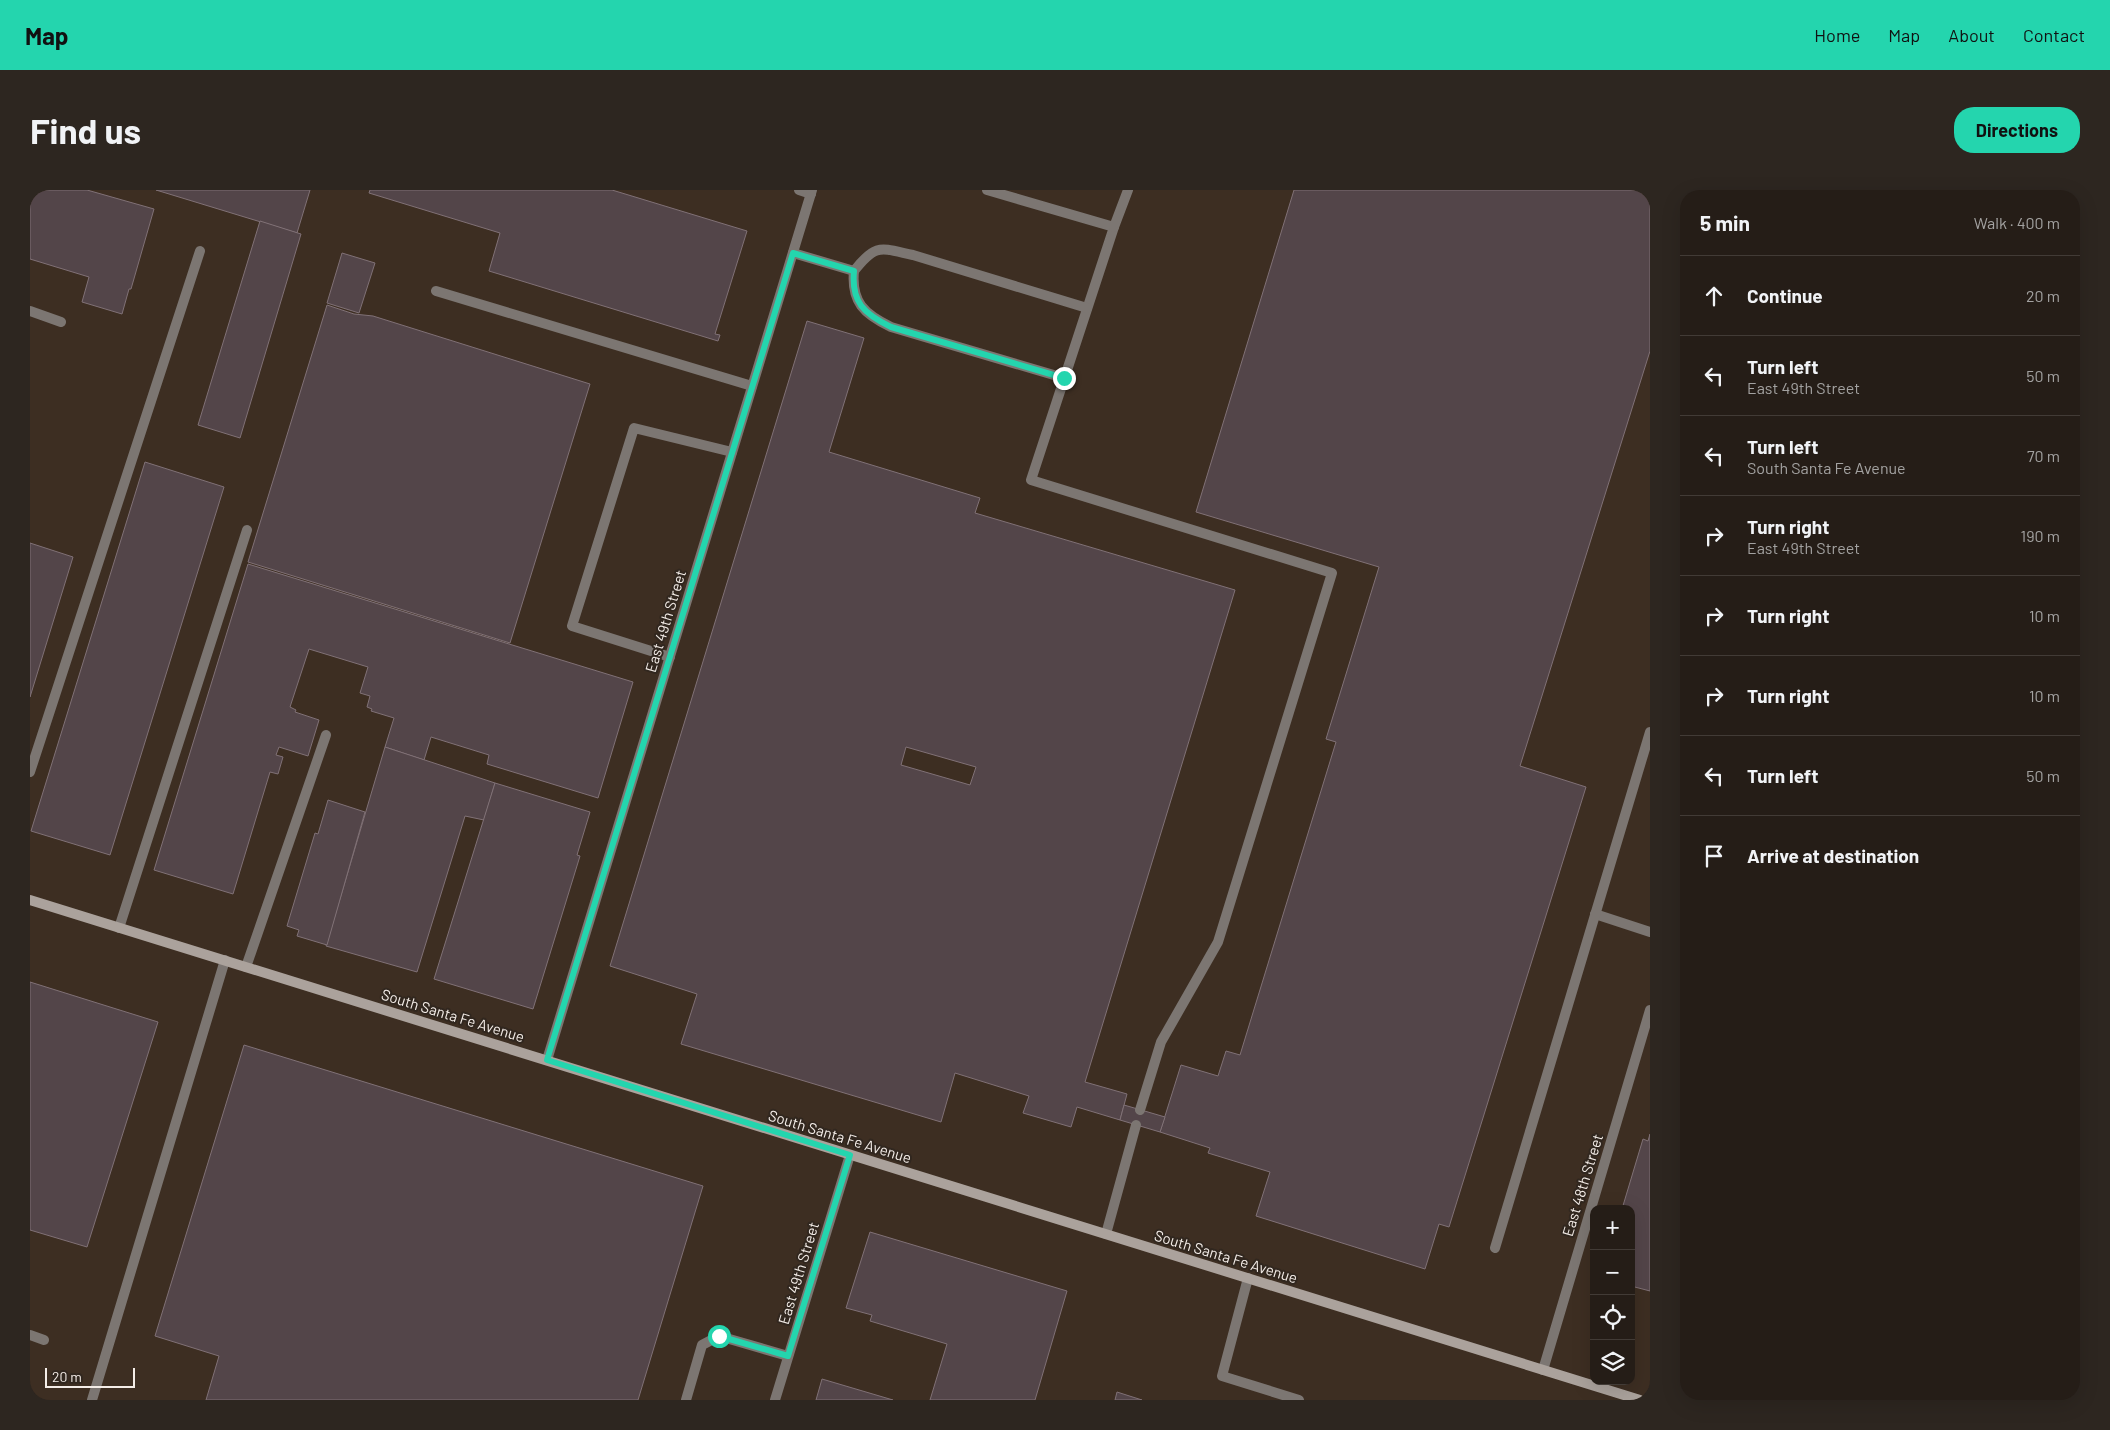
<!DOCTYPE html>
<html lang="en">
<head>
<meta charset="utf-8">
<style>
	body { margin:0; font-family:Barlow,sans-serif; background:#2d2620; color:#f1f3f6 }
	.controls { position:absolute; right:15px; bottom:15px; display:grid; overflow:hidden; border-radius:10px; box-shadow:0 5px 20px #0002 }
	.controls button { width:45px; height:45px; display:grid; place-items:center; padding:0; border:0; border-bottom:1px solid #423b36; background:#251d17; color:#f1f3f6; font:25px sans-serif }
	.scale { position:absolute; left:15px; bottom:12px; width:90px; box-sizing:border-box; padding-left:5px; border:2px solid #f4ede8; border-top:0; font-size:14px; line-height:18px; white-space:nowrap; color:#f4ede8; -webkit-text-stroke:4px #31271f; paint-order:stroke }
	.stop { position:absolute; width:15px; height:15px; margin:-11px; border:4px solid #24d5ae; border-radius:50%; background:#fff }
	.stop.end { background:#24d5ae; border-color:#fff; box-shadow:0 1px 5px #0008 }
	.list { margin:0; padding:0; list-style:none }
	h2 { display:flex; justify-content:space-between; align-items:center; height:65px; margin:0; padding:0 20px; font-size:21px }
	h2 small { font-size:16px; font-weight:400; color:#a3a2a1 }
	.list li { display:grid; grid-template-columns:32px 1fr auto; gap:15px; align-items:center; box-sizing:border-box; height:80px; padding:0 20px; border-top:1px solid #423b36 }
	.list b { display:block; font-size:19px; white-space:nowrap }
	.list p { margin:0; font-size:16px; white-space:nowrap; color:#a3a2a1 }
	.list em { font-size:16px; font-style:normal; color:#a3a2a1 }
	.icon { flex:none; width:28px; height:28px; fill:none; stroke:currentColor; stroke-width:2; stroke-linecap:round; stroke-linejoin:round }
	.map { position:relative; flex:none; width:1620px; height:1210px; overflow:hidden; border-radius:20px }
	header { display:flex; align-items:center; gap:30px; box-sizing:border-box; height:70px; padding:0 25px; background:#24d5ae; color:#111 }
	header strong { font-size:24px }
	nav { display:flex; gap:28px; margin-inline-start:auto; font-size:18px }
	.intro { display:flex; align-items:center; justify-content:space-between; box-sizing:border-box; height:120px; padding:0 30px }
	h1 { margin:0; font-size:35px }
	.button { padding:12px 22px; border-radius:20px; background:#24d5ae; color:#111; font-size:18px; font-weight:700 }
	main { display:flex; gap:30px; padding:0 30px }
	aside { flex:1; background:#251d17; border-radius:20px; box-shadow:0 5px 20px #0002 }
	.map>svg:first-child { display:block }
	.built { fill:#3d2e22; fill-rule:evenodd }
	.building { fill:#534549; stroke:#807176; fill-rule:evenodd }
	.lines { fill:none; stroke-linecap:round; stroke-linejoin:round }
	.service { stroke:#7c7672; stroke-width:10 }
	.minor { stroke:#7c7672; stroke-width:10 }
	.secondary { stroke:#aba29c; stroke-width:10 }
	.route { stroke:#24d5ae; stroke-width:6 }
	.labels { text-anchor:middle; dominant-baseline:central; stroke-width:4; stroke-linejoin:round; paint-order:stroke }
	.street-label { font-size:15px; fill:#f4ede8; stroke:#31271f }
</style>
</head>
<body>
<header>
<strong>Map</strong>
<nav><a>Home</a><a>Map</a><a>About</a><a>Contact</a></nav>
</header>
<div class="intro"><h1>Find us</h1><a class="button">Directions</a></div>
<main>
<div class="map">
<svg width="1620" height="1210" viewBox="0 0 1620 1210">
	<rect width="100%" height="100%" fill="#31271f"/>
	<path class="built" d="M0 0H1620V1210H0ZM1564 1019H1601V1191H1564Z"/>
	<g class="building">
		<path d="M0 0H57L124 19 101 99H99L92 124 52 112 59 87 0 69Z"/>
		<path d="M126 0H280L267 43Z"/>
		<path d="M340 0H582L717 41 685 144 690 145 688 151 459 81 470 43 339 3Z"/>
		<path d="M1264 0H1620V161L1490 576 1556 597 1419 1037 1409 1034 1395 1079 1226 1026 1240 982 1178 963 1180 958 1130 942 1151 875 1188 886 1196 861 1210 865 1306 552 1296 549 1349 377 1166 322Z"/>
		<path d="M230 31 271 44 210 248 168 235Z"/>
		<path d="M312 63 345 73 329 123 297 113Z"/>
		<path d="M297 115 324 124 343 126 560 194 480 453 218 372Z"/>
		<path d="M777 131 834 148 799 262 950 308 945 323 1205 400 1055 892 1097 904 1090 930 1047 917 1041 937 993 923 999 906 925 883 911 932 651 854 667 804 580 776ZM876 557 946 577 940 595 871 575Z"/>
		<path d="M115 272 194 297 80 665 1 641Z"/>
		<path d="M0 353 43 367 0 507Z"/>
		<path d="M218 374 603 492 568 608 457 574 459 565 401 547 394 570 355 557 364 528 341 521 342 519 337 517 340 506 330 503 338 477 279 459 260 517 266 520 265 522 289 530 278 566 249 557 246 565 253 567 248 584 240 582 203 704 124 680Z"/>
		<path d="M355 557 465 593 454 630 435 626 387 782 296 756Z"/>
		<path d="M465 593 560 622 547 665 550 666 503 819 404 789Z"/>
		<path d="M298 610 335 622 297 755 267 746 269 740 257 736 285 643 288 644Z"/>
		<path d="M0 792 128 832 57 1057 0 1040Z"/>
		<path d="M214 855 673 996 608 1210H176L189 1166 125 1146Z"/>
		<path d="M1094 915 1135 927 1130 942 1090 930Z"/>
		<path d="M1620 944V1101L1601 1096V1019H1592L1613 949 1618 951Z"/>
		<path d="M840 1042 1037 1101 1005 1210H900L917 1154 840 1131 842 1125 816 1118Z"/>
		<path d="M792 1189 863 1210H786Z"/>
		<path d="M1087 1202 1112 1210H1085Z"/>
	</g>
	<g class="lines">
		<g class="service">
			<path d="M769 0 781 4"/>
			<path d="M957 0 1084 37 1001 290 1302 383 1188 752 1131 852 1110 920"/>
			<path d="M1084 37 1098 0"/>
			<path d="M763 63 824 81C846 53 850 58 883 65L1057 118"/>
			<path d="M824 81C821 112 834 124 861 137L1034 188"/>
			<path d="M406 101 722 196"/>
			<path d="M0 121 31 132"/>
			<path d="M640 467 542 436 604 238 702 262"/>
			<path d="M0 582 170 61"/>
			<path d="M1565 724 1620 742"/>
			<path d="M89 738 217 340"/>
			<path d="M216 777 296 545"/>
			<path d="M1076 1044 1106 935"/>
			<path d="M1465 1058 1620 542"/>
			<path d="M1218 1088 1192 1186 1269 1210"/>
			<path d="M0 1145 14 1150"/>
			<path d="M62 1210 195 770"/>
			<path d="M656 1210 672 1155 689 1146 758 1166"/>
		</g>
		<g class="minor">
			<path d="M517 870 782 0"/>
			<path d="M1513 1180 1620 820"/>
			<path d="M745 1210 820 965"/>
		</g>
		<path class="secondary" d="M0 710 1610 1210"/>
	</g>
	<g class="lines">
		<path class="route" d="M689 1146 758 1166 820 965 517 870 763 63 824 81C821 112 834 124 861 137L1034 188"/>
	</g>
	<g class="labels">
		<g class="street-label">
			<text transform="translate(635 431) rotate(-73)">East 49th Street</text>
			<text transform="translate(423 825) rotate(17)">South Santa Fe Avenue</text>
			<text transform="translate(810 946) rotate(17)">South Santa Fe Avenue</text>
			<text transform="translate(1552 995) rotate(-73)">East 48th Street</text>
			<text transform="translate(1196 1066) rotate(17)">South Santa Fe Avenue</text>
			<text transform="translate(768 1083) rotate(-73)">East 49th Street</text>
		</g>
	</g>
</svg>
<div class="controls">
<button>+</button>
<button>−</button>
<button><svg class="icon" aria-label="locate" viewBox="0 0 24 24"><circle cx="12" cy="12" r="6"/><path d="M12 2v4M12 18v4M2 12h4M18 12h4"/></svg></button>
<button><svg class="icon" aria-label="layers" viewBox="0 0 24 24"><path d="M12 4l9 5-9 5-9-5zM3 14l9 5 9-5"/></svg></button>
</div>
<div class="scale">20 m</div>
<div class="stop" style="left:689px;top:1146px"></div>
<div class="stop end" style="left:1034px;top:188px"></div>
</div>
<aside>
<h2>5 min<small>Walk · 400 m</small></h2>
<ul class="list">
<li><svg class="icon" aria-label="ahead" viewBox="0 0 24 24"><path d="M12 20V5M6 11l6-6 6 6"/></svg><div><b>Continue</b></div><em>20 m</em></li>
<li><svg class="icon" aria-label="left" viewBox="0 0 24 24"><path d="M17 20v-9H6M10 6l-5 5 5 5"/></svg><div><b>Turn left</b><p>East 49th Street</p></div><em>50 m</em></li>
<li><svg class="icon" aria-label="left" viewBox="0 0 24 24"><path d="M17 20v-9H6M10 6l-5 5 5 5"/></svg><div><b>Turn left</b><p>South Santa Fe Avenue</p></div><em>70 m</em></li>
<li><svg class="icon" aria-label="right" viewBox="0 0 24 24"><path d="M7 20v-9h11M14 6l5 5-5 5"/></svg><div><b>Turn right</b><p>East 49th Street</p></div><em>190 m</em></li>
<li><svg class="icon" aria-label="right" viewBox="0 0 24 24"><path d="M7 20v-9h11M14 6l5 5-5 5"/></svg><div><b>Turn right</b></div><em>10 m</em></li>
<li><svg class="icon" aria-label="right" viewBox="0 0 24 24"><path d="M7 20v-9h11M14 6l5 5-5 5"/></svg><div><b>Turn right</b></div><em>10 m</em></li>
<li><svg class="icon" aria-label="left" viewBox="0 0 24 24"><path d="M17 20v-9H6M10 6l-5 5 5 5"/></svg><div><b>Turn left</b></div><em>50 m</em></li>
<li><svg class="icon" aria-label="arrive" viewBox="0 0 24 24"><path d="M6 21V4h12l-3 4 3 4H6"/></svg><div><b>Arrive at destination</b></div></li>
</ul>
</aside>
</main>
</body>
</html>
